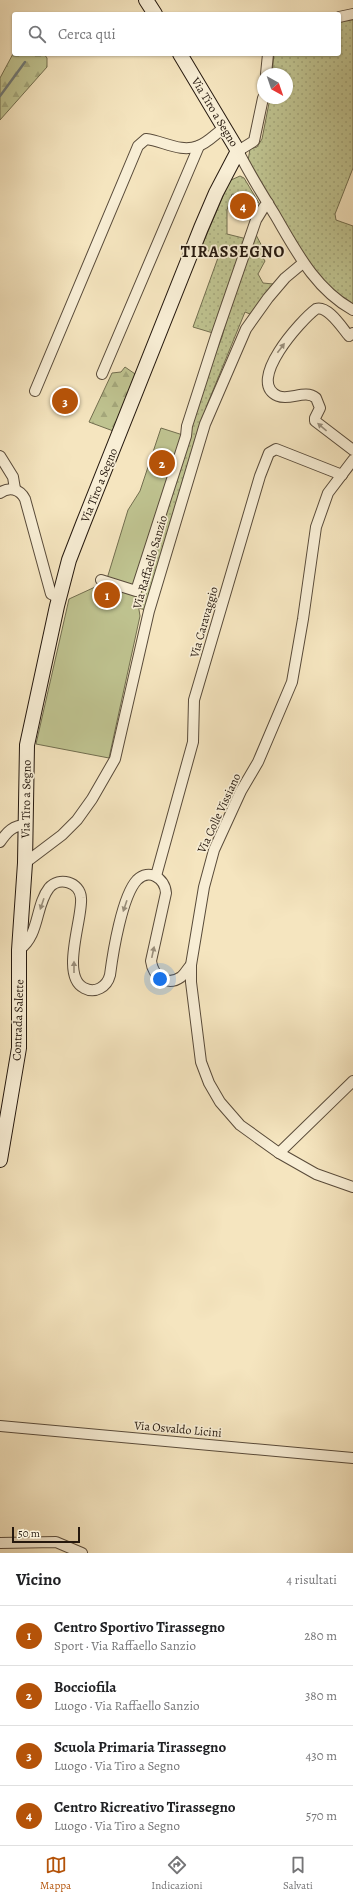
<!DOCTYPE html>
<html lang="it">
<head>
<meta charset="utf-8">
<style>
	body { margin:0; font-family:Alegreya,serif; background:#f6f6f6; color:#202124 }
	.compass { position:absolute; left:257px; top:68px; width:36px; height:36px; border-radius:50%; background:#fff; box-shadow:0 1px 3px #0004; rotate:140deg }
	.scale { position:absolute; left:12px; bottom:10px; width:68px; box-sizing:border-box; padding-left:4px; border:2px solid #25180e; border-top:0; font-size:11px; line-height:14px; white-space:nowrap; color:#25180e; -webkit-text-stroke:3px #f8eed5; paint-order:stroke }
	.you { position:absolute; left:160px; top:979px; width:14px; height:14px; margin:-10px; border:3px solid #fff; border-radius:50%; background:#1a73e8; box-shadow:0 0 0 6px #1a73e833 }
	.badge { display:grid; place-items:center; width:26px; height:26px; border-radius:50%; background:#b45309; color:#fff; font-size:13px; font-weight:700 }
	.pin { position:absolute; translate:-50% -50%; border:2px solid #fff; box-shadow:0 1px 4px #0006 }
	.list { margin:0; padding:0; list-style:none }
	h2 { display:flex; justify-content:space-between; align-items:center; height:52px; margin:0; padding:0 16px; font-size:17px }
	h2 small { font-size:13px; font-weight:400; color:#757577 }
	.list li { display:grid; grid-template-columns:26px 1fr auto; gap:12px; align-items:center; box-sizing:border-box; height:60px; padding:0 16px; border-top:1px solid #e0e0e0 }
	.list b { display:block; font-size:15px; white-space:nowrap }
	.list p { margin:0; font-size:13px; white-space:nowrap; color:#757577 }
	.list em { font-size:13px; font-style:normal; color:#757577 }
	.icon { flex:none; width:22px; height:22px; fill:none; stroke:currentColor; stroke-width:2; stroke-linecap:round; stroke-linejoin:round }
	.map { position:relative; flex:none; width:353px; height:1553px; overflow:hidden }
	.search { position:absolute; background:#fff; box-shadow:0 1px 3px #0004; left:12px; right:12px; top:12px; height:44px; display:flex; align-items:center; gap:10px; box-sizing:border-box; padding:0 14px; border-radius:4px; color:#757577; font-size:15px }
	.sheet { height:292px; background:#fff }
	nav { display:flex; justify-content:space-around; align-items:center; box-sizing:border-box; height:56px; border-top:1px solid #e0e0e0; background:#fff; font-size:11px; color:#757577 }
	nav a { display:grid; justify-items:center; gap:2px }
	nav .on { color:#b45309 }
	.map>svg:first-child { display:block }
	.green { fill:#bfc390; stroke:#726e4f }
	.forest { fill:url(#forest-firs); stroke:#726e4f }
	.park { fill:url(#park-dots); stroke:#726e4f }
	.lines { fill:none; stroke-linecap:round; stroke-linejoin:round }
	.stream { stroke:#707a77; stroke-width:2.5 }
	.minor-casing { stroke:#594b3a; stroke-width:12 }
	.secondary-casing { stroke:#25180e; stroke-width:16 }
	.minor { stroke:#f8eed5; stroke-width:10 }
	.secondary { stroke:#f8eed5; stroke-width:14 }
	.oneway { fill:#998e7b }
	.labels { text-anchor:middle; dominant-baseline:central; stroke-width:3.5; stroke-linejoin:round; paint-order:stroke }
	.street-label { font-size:12px; fill:#25180e; stroke:#f8eed5 }
	.district-label { font-size:16px; font-weight:bold; letter-spacing:1px; fill:#25180e; stroke:#f8eed5 }
</style>
</head>
<body>
<div class="map">
<svg width="353" height="1553" viewBox="0 0 353 1553">
	<defs>
		<pattern id="forest-firs" width="22" height="20" patternUnits="userSpaceOnUse"><rect width="22" height="20" fill="#bfc390"/><path d="M5 1l3.5 6h-7zM16 11l3.5 6h-7z" fill="#a4a77b"/></pattern>
		<pattern id="park-dots" width="8" height="8" patternUnits="userSpaceOnUse"><rect width="8" height="8" fill="#bfc390"/><path d="M2 2h.1M6 6h.1" fill="none" stroke="#a4a77b" stroke-width="1.8" stroke-linecap="round"/></pattern>
	</defs>
	<rect width="100%" height="100%" fill="#f5e5bf"/>
	<filter id="stains"><feTurbulence type="fractalNoise" baseFrequency=".005" numOctaves="4"/><feColorMatrix values="0 0 0 0 .2 0 0 0 0 .09 0 0 0 0 .02 0 0 0 .5 -.17"/></filter>
	<radialGradient id="worn" r=".72"><stop offset=".6" stop-color="#630" stop-opacity="0"/><stop offset="1" stop-color="#630" stop-opacity=".3"/></radialGradient>
	<path class="green" d="M161 428 186 436 136 591 140 616 109 758 36 744 69 599 106 582 128 510 140 491Z"/>
	<g class="forest">
		<path d="M14 52V54H44L47 58V67L0 120V78Z"/>
		<path d="M125 367 138 376 116 432 89 422 112 373 121 372Z"/>
	</g>
	<g class="park">
		<path d="M353 14V168L335 214 336 220 353 226V305L341 299 328 287 307 260 248 161 250 149 257 147 262 139 270 98H287V74H272L274 54H339V17Z"/>
		<path d="M240 176 244 178 259 203 232 194 227 210V234L247 239 213 333 193 327 219 255 201 248 229 182 231 180Z"/>
		<path d="M255 233 265 252 261 255 265 261 258 274 263 283 273 284 250 314 245 312 207 405 205 424 149 611 135 607 136 591 187 426 222 337 237 282Z"/>
	</g>
	<g class="lines">
		<path class="stream" d="M0 96 25 62"/>
		<g class="minor-casing">
			<g id="minor">
				<path d="M339 17 353 14"/>
				<path d="M266 74 268 54"/>
				<path d="M263 98 254 141 238 151C249 173 262 194 275 215 296 251 315 289 353 310"/>
				<path d="M353 333 349 336C342 328 328 305 316 309 301 320 245 382 278 396 290 401 305 389 316 398L320 408 315 418V421L353 450"/>
				<path d="M102 374 199 146"/>
				<path d="M35 391 138 146 146 139C163 141 181 153 198 146 208 143 216 133 224 128"/>
				<path d="M0 456 13 477 15 489"/>
				<path d="M353 460 328 493 316 527 303 619 292 682 258 762 241 791 214 850 204 887 191 965V982L201 1062 209 1083 220 1102 240 1125 279 1153 316 1174 353 1187"/>
				<path d="M0 493C9 486 20 489 25 499L51 594 59 598"/>
				<path d="M101 580 136 591 186 436 187 426 216 336 256 220 264 207 268 203"/>
				<path d="M0 842C7 832 13 825 26 825"/>
				<path d="M25 863 62 835 77 820 92 799 115 759 149 611 205 424 246 329 268 298 285 278 303 263"/>
				<path d="M156 876 193 742 194 700 260 476 269 453 276 449 342 475"/>
				<path d="M19 950C40 935 35 906 49 888 59 876 80 882 81 898 83 918 60 976 84 988 95 994 107 987 110 975 113 952 122 896 137 880 149 868 165 878 166 893L151 961C153 976 167 987 181 977 185 974 187 969 191 965"/>
				<path d="M279 1153 353 1081"/>
				<path d="M0 1426 353 1458"/>
				<path d="M0 1543 56 1542 82 1553"/>
			</g>
		</g>
		<g class="secondary-casing">
			<g id="secondary">
				<path d="M146 0 155 14"/>
				<path d="M0 1160 19 1048V950L25 863 27 745 57 606 69 560 83 524 201 228 216 193 238 151 180 54"/>
			</g>
		</g>
		<use href="#minor" class="minor"/>
		<use href="#secondary" class="secondary"/>
	</g>
	<defs><path id="oneway-solid" d="M-6-.8H1V-3.2L6.5 0L1 3.2V.8H-6Z"/></defs>
	<g class="oneway">
		<use href="#oneway-solid" transform="translate(281 348) rotate(-53)"/>
		<use href="#oneway-solid" transform="translate(322 427) rotate(-140)"/>
		<use href="#oneway-solid" transform="translate(42 904) rotate(109)"/>
		<use href="#oneway-solid" transform="translate(125 906) rotate(109)"/>
		<use href="#oneway-solid" transform="translate(153 952) rotate(-78)"/>
		<use href="#oneway-solid" transform="translate(74 967) rotate(-90)"/>
	</g>
	<g class="labels">
		<g class="street-label">
			<text transform="translate(215 112) rotate(59)">Via Tiro a Segno</text>
			<text transform="translate(99 485) rotate(-68)">Via Tiro a Segno</text>
			<text transform="translate(150 562) rotate(-74)">Via Raffaello Sanzio</text>
			<text transform="translate(204 622) rotate(-74)">Via Caravaggio</text>
			<text transform="translate(26 799) rotate(-89)">Via Tiro a Segno</text>
			<text transform="translate(219 813) rotate(-65)">Via Colle Vissiano</text>
			<text transform="translate(18 1020) rotate(-88)">Contrada Salette</text>
			<text transform="translate(178 1429) rotate(5)">Via Osvaldo Licini</text>
		</g>
		<g class="district-label">
			<text x="233" y="252">TIRASSEGNO</text>
		</g>
	</g>
	<rect width="100%" height="100%" filter="url(#stains)"/>
	<rect width="100%" height="100%" fill="url(#worn)"/>
</svg>
<svg class="compass" viewBox="-18 -18 36 36"><path d="M0-13l5 13h-10z" fill="#e53935"/><path d="M0 13l5-13h-10z" fill="#757577"/></svg>
<div class="scale">50 m</div>
<div class="you"></div>
<div class="pin badge" style="left:107px;top:595px">1</div>
<div class="pin badge" style="left:162px;top:463px">2</div>
<div class="pin badge" style="left:65px;top:401px">3</div>
<div class="pin badge" style="left:243px;top:206px">4</div>
<div class="search"><svg class="icon" aria-label="search" viewBox="0 0 24 24"><circle cx="10" cy="10" r="6"/><path d="M15 15l6 6"/></svg>Cerca qui</div>
</div>
<section class="sheet">
<h2>Vicino<small>4 risultati</small></h2>
<ul class="list">
<li><span class="badge">1</span><div><b>Centro Sportivo Tirassegno</b><p>Sport · Via Raffaello Sanzio</p></div><em>280 m</em></li>
<li><span class="badge">2</span><div><b>Bocciofila</b><p>Luogo · Via Raffaello Sanzio</p></div><em>380 m</em></li>
<li><span class="badge">3</span><div><b>Scuola Primaria Tirassegno</b><p>Luogo · Via Tiro a Segno</p></div><em>430 m</em></li>
<li><span class="badge">4</span><div><b>Centro Ricreativo Tirassegno</b><p>Luogo · Via Tiro a Segno</p></div><em>570 m</em></li>
</ul>
</section>
<nav>
<a class="on"><svg class="icon" aria-label="map" viewBox="0 0 24 24"><path d="M3 6l6-2 6 2 6-2v14l-6 2-6-2-6 2zM9 4v14M15 6v14"/></svg>Mappa</a>
<a><svg class="icon" aria-label="directions" viewBox="0 0 24 24"><path d="M12 3l9 9-9 9-9-9zM9 14v-3h6M13 9l2 2-2 2"/></svg>Indicazioni</a>
<a><svg class="icon" aria-label="saved" viewBox="0 0 24 24"><path d="M7 4h10v16l-5-4-5 4z"/></svg>Salvati</a>
</nav>
</body>
</html>
